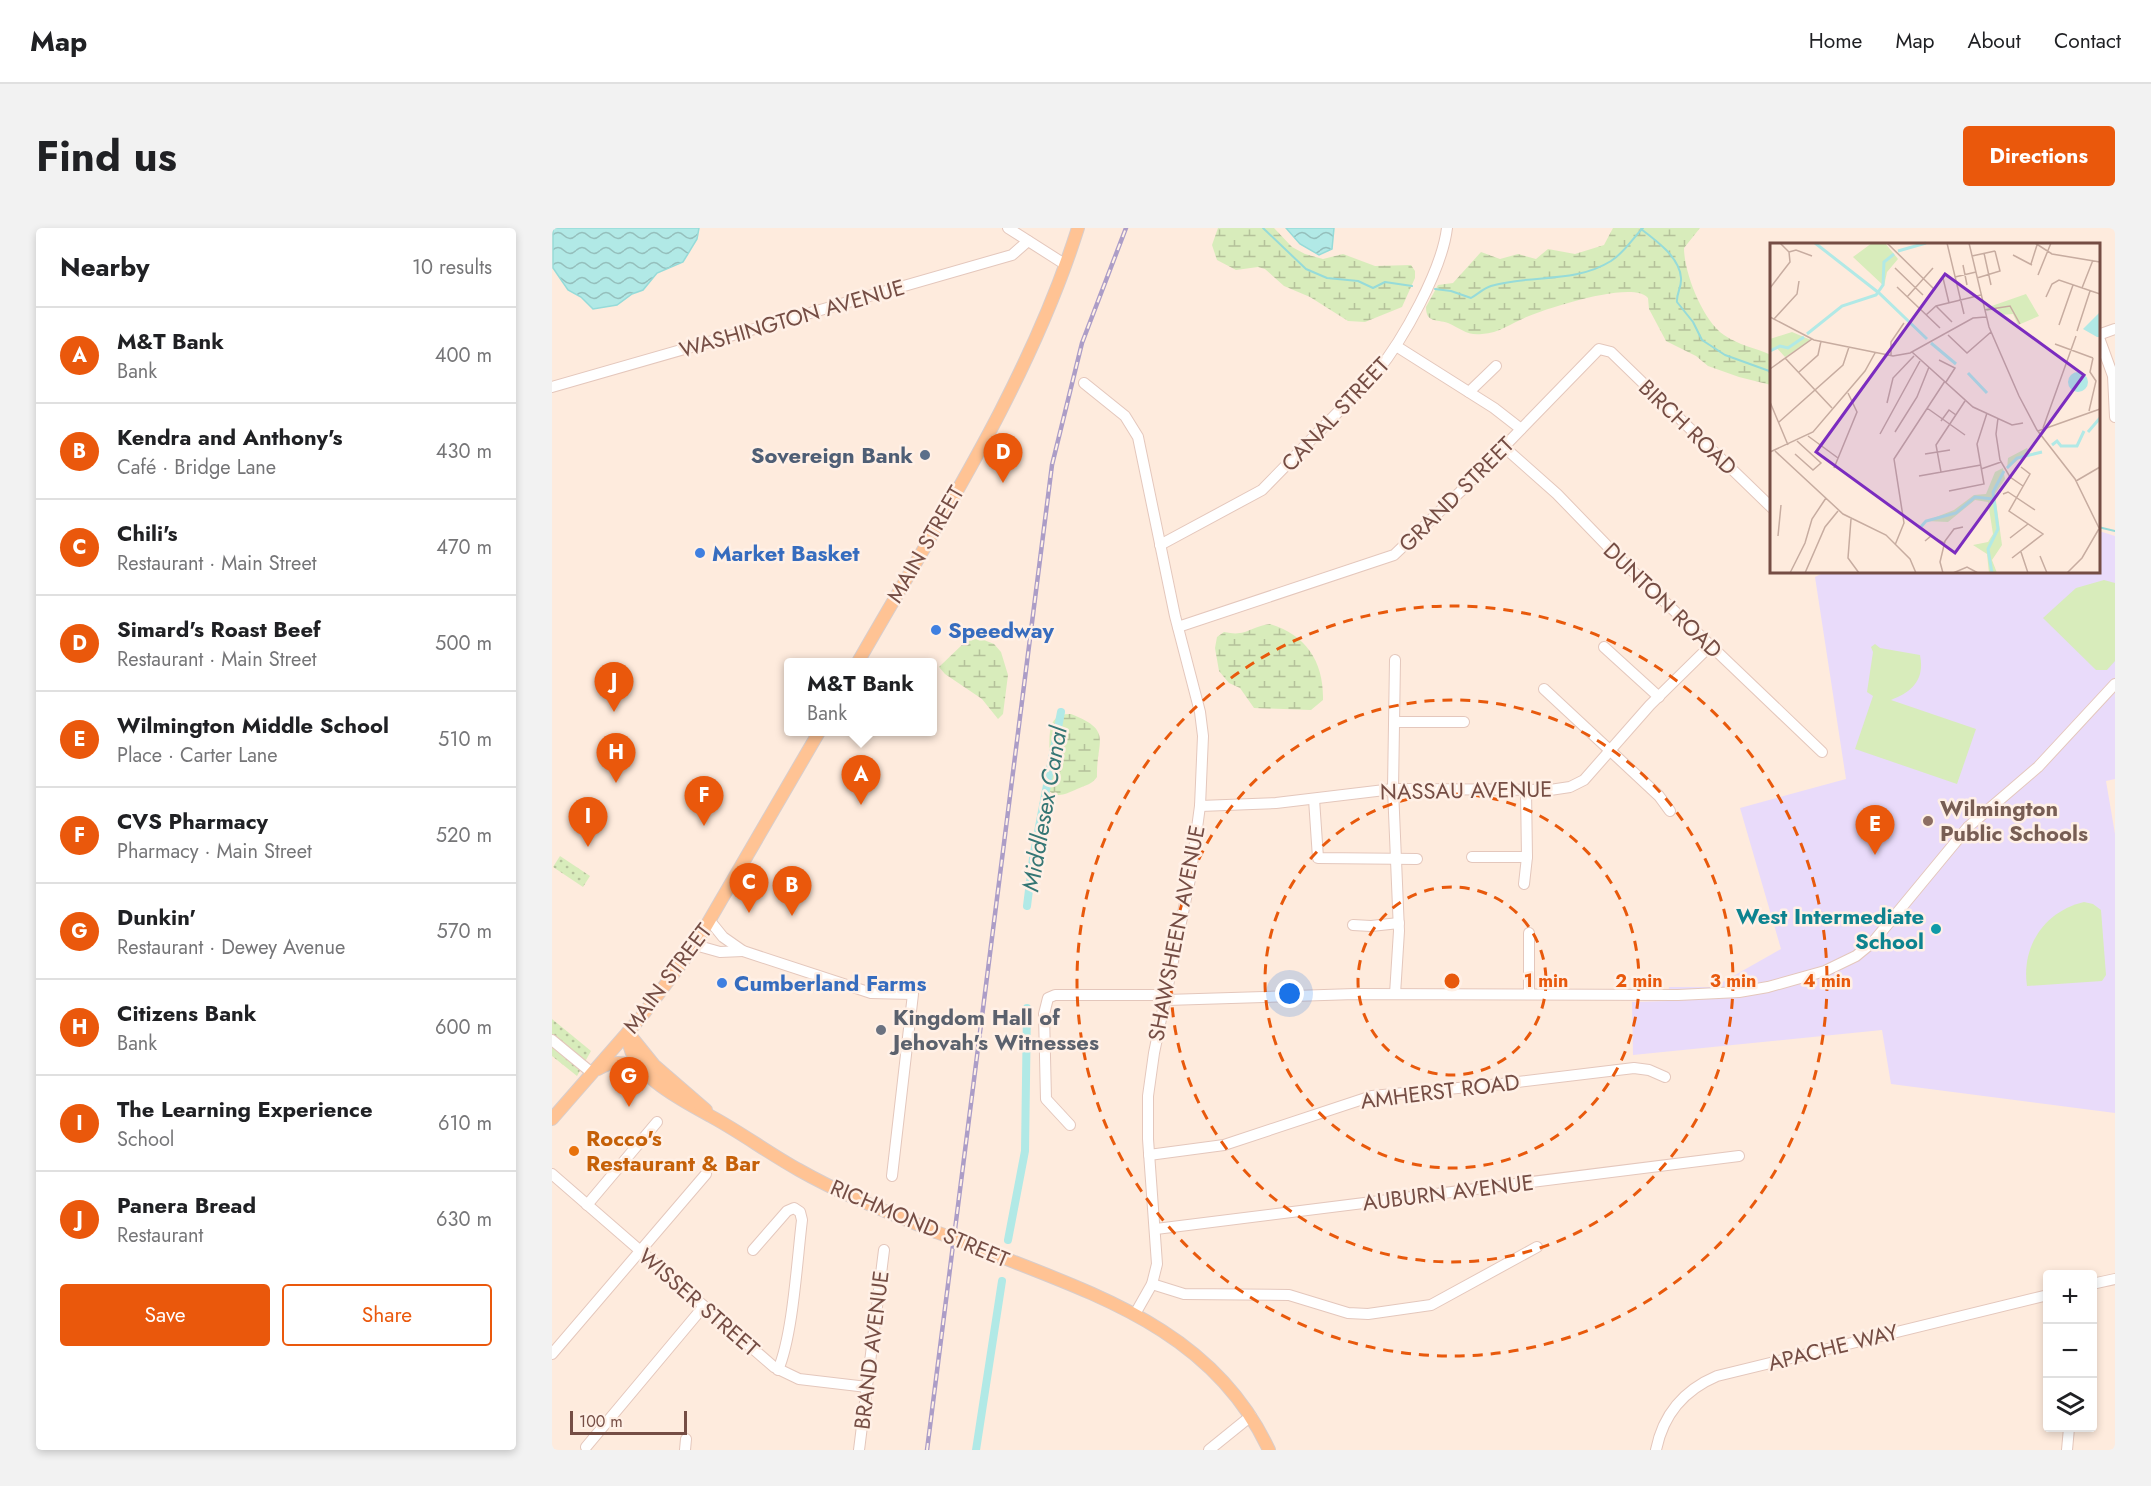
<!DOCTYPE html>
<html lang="en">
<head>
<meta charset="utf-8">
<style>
	body { margin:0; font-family:Jost,sans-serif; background:#f2f2f2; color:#202124 }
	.controls { position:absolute; right:18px; bottom:18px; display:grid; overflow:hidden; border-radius:6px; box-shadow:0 3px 9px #0003 }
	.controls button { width:54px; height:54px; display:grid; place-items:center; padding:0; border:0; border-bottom:2px solid #e0e0e0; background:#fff; color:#202124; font:30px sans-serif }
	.scale { position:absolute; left:18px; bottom:15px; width:117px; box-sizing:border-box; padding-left:6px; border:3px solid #754d44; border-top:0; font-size:16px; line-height:21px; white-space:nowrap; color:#754d44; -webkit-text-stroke:4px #fff0e6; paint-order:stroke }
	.you { position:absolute; left:738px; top:766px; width:21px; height:21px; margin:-15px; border:4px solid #fff; border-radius:50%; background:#1a73e8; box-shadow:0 0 0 9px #1a73e833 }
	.badge { display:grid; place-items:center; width:39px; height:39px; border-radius:50%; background:#ea580c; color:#fff; font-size:20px; font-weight:700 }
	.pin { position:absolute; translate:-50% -50px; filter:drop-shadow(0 2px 3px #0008) }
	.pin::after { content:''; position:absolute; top:32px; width:21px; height:18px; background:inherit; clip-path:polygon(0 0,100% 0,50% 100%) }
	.popup { position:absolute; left:232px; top:430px; width:153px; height:78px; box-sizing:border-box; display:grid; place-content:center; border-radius:6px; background:#fff; filter:drop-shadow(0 2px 4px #0005); font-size:20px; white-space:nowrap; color:#757577 }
	.popup b { font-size:22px; color:#202124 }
	.popup::after { content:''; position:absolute; left:50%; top:100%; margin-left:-12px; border:12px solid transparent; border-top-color:#fff }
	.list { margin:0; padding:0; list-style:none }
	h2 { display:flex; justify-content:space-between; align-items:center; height:78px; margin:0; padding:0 24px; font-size:26px }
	h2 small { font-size:20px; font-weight:400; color:#757577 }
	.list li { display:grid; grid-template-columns:39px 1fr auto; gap:18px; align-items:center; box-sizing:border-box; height:96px; padding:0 24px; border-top:2px solid #e0e0e0 }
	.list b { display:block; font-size:22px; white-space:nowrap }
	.list p { margin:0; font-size:20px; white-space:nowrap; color:#757577 }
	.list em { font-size:20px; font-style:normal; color:#757577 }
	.actions { display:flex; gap:12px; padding:18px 24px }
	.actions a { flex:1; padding:14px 0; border:2px solid #ea580c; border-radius:6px; text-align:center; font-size:21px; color:#ea580c }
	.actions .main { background:#ea580c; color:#fff }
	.icon { flex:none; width:33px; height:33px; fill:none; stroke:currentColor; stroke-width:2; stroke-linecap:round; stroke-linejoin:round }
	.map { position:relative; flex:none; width:1563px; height:1222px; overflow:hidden; border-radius:6px }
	header { display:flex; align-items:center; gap:36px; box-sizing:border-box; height:84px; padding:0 30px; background:#fff; border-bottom:2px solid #e0e0e0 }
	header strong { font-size:28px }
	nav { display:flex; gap:33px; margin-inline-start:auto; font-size:21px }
	.intro { display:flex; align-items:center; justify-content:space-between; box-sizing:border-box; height:144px; padding:0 36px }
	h1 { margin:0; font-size:42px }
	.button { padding:15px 27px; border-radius:6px; background:#ea580c; color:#fff; font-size:21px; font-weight:700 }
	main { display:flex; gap:36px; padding:0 36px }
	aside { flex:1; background:#fff; border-radius:6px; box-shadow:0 3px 9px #0003 }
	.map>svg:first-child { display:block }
	.education { fill:#e9dbfa }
	.wetland { fill:url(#wetland-marsh) }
	.park { fill:url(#park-dots) }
	.pitch { fill:#d8ecbb }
	.water { fill:url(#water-waves); stroke:#96dbd9; stroke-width:1.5 }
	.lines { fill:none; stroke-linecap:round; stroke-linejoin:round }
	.stream { stroke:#96dbd9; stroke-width:2 }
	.canal { stroke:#b1e9e6; stroke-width:8 }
	.minor-casing { stroke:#e4c7bc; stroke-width:12 }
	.major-casing { stroke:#d8cdcb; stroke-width:14 }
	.minor { stroke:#fff; stroke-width:10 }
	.major { stroke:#ffc394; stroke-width:12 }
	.rail-casing { stroke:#ac9dc7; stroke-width:4.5 }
	.rail { stroke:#fff0e6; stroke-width:2; stroke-dasharray:7; stroke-linecap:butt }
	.major-bridge-casing { stroke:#d8cdcb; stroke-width:14; stroke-linecap:butt }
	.major-bridge { stroke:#ffc394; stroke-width:12 }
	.ring { fill:none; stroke:#e8590c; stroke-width:3; stroke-dasharray:10 8 }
	.service-dot { fill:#5c6f8a; stroke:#fff0e6; stroke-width:2 }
	.shop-dot { fill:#3f7fe0; stroke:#fff0e6; stroke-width:2 }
	.education-dot { fill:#8d6e63; stroke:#fff0e6; stroke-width:2 }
	.culture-dot { fill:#0f9aa8; stroke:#fff0e6; stroke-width:2 }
	.worship-dot { fill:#6b7280; stroke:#fff0e6; stroke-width:2 }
	.food-dot { fill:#e8710a; stroke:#fff0e6; stroke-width:2 }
	.labels { text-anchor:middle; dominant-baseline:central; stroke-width:5; stroke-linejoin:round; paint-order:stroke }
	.street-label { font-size:22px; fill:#754d44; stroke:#fff0e6 }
	.service-label { font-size:22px; font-weight:bold; fill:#4e5e75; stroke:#fff0e6; text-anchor:end }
	.shop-label { font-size:22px; font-weight:bold; fill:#366cbe; stroke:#fff0e6; text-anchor:start }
	.education-label { font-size:22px; font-weight:bold; fill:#785e54; stroke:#fff0e6; text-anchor:start }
	.culture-label { font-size:22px; font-weight:bold; fill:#0d838f; stroke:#fff0e6; text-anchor:end }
	.worship-label { font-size:22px; font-weight:bold; fill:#5b616d; stroke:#fff0e6; text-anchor:start }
	.food-label { font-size:22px; font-weight:bold; fill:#c56008; stroke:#fff0e6; text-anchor:start }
	.water-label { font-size:24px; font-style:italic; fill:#357674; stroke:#fff0e6 }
	.inset-river { fill:none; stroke:#b1e9e6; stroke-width:3 }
	.inset-road { fill:none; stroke:#c7aca0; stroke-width:1.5 }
	.view { fill:#7b2cbf; fill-opacity:0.15; stroke:#7b2cbf; stroke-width:3 }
	.inset-edge { fill:none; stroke:#754d44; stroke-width:3 }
	.centre { fill:#e8590c; stroke:#fff0e6; stroke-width:3 }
	.ring-label { font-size:18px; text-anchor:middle; font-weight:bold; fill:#e8590c; stroke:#fff0e6; stroke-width:5; stroke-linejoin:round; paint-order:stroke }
</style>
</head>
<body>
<header>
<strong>Map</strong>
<nav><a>Home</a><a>Map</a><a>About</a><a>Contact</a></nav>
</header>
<div class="intro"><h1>Find us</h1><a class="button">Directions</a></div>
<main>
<aside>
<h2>Nearby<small>10 results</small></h2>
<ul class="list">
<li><span class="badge">A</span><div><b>M&amp;T Bank</b><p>Bank</p></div><em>400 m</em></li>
<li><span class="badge">B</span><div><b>Kendra and Anthony's</b><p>Café · Bridge Lane</p></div><em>430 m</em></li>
<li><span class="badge">C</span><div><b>Chili's</b><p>Restaurant · Main Street</p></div><em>470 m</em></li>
<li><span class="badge">D</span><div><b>Simard's Roast Beef</b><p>Restaurant · Main Street</p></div><em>500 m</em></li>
<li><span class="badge">E</span><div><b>Wilmington Middle School</b><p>Place · Carter Lane</p></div><em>510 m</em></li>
<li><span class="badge">F</span><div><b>CVS Pharmacy</b><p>Pharmacy · Main Street</p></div><em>520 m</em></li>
<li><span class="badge">G</span><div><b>Dunkin'</b><p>Restaurant · Dewey Avenue</p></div><em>570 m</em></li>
<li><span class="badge">H</span><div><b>Citizens Bank</b><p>Bank</p></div><em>600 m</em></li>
<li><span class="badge">I</span><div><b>The Learning Experience</b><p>School</p></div><em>610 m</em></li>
<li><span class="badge">J</span><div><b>Panera Bread</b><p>Restaurant</p></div><em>630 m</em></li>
</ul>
<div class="actions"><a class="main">Save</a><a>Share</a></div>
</aside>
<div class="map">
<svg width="1563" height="1222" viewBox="0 0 1563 1222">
	<defs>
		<pattern id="wetland-marsh" width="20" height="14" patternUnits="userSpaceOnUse" patternTransform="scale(1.5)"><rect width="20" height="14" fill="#d8ecbb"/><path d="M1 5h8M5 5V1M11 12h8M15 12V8" fill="none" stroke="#b4c19a"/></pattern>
		<pattern id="park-dots" width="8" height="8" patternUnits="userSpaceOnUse" patternTransform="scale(1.5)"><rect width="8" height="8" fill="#d8ecbb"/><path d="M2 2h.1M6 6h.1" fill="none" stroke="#b4c19a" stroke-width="1.8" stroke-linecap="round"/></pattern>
		<pattern id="water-waves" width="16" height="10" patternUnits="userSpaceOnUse" patternTransform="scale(1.5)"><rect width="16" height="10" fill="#b1e9e6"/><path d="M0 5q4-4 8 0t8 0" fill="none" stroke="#95bfbc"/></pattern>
	</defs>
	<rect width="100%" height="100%" fill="#feebdd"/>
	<path class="education" d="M1547 303 1563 308V551L1554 553 1563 606V885L1339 856 1330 802 1081 827 1080 774 1116 773 1117 759H1162L1229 721 1188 580 1294 551 1263 349 1273 344H1546Z"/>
	<g class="wetland">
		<path d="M666 0H722L740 19 753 26 771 31 791 26 823 38 859 37 863 43V50L850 79 813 94 796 93 758 69 732 58 713 41 706 39 684 42 665 32 660 17Z"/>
		<path d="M1061 0H1148L1132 20C1132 45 1151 93 1172 107 1186 117 1204 120 1219 127V157L1187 149 1156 138 1144 128 1114 113 1097 81 1096 70C1081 52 997 80 977 88 961 94 948 105 930 106 915 108 908 100 896 95 884 91 874 95 874 79L886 57 901 55 929 24 948 31 966 26 984 31 996 21 1023 26 1052 17Z"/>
		<path d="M718 396C755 407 772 435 771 472L759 482 702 480 688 460 677 455 667 443 663 420 665 409 672 404C695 409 697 399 718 396Z"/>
		<path d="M427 410 442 416 449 424 456 447 451 486 446 491 430 471 393 446 387 439 413 414Z"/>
		<path d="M519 486C562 503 544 512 545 549 539 557 534 557 525 561 510 568 500 572 491 554 493 546 496 538 497 530 499 511 492 485 519 486Z"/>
	</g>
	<g class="park">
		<path d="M8 628 38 648 31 659 1 639Z"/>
		<path d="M0 791 39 823 25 848 0 828Z"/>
	</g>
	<g class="pitch">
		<path d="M1552 352 1563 355V433L1555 442H1544L1491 390 1524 360Z"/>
		<path d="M1323 416 1328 420 1368 427C1373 452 1360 464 1339 472L1424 501 1405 556 1303 521 1321 468 1315 464 1321 424 1319 419Z"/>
		<path d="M1532 674 1541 676 1549 682 1554 747 1550 753 1475 758C1469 718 1493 683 1532 674Z"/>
	</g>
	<g class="water">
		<path d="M1 0H147L145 11 131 34 105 45 91 62 80 66 65 77 41 81 29 69 16 62 1 40Z"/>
		<path d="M734 0H782L780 21 767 27 748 16Z"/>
	</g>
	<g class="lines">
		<g class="stream">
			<path d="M711 0 754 41 775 50 806 53 821 60 833 54 860 58"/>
			<path d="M1089 1C1105 13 1128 30 1129 50 1130 59 1124 66 1125 74L1141 94 1150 112 1173 127 1220 144"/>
			<path d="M883 61 899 63 919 70C926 66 932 60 939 58 979 46 1022 56 1059 33 1073 24 1080 11 1091 0"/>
			<path d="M1546 299 1563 303"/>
		</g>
		<g class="canal">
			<path d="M475 678 481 630 509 484"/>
			<path d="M456 1012 473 923 475 780"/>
			<path d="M424 1222 450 1053"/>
		</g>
		<g class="minor-casing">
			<g id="minor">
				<path d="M456 0 514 37"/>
				<path d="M1546 107 1561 148 1563 189"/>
				<path d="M1546 107 1563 101"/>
				<path d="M844 118 942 180 969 201"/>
				<path d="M532 155 573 188 586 209 623 388 648 484 651 508 648 578 638 651 602 825 596 868V911L605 1036 600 1056 583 1086"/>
				<path d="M0 159 460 27 476 13"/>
				<path d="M917 164 944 138"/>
				<path d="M952 219 1005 266 1067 330 1270 524"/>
				<path d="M608 317 710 262 824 145C851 112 890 42 895 0"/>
				<path d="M626 399 842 327 908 264 1047 121 1059 124 1220 280"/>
				<path d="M1052 419 1107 469"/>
				<path d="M843 432 841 561 847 703 843 766"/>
				<path d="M992 461 1107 568 1118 583"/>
				<path d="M843 494H912"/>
				<path d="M762 571 766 630 865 631"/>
				<path d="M648 578 724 575 841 561 998 562 1018 559 1032 552 1098 477 1158 418"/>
				<path d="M920 629H975"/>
				<path d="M972 656 975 629 974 563"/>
				<path d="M158 693 171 709 191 723 319 765 361 766 340 948"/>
				<path d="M801 697 819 698 847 695"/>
				<path d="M143 717 168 724 191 723"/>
				<path d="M977 765V705"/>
				<path d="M614 772 803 766 1126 767 1187 764 1216 759 1273 743 1304 728 1321 714 1416 599 1486 539 1563 456"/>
				<path d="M0 812 40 845"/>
				<path d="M518 897 494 871 492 786 496 770 503 767H616"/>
				<path d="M597 927 672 917 820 868 949 856 1082 840 1097 842 1113 849"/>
				<path d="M0 946 222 1139 247 1151 315 1159"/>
				<path d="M35 977 105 894"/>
				<path d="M604 1001 1187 928"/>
				<path d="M201 1022 235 983 242 980 248 984 250 992C245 1032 241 1107 226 1142"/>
				<path d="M600 1056 632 1066 737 1067 796 1085 816 1086 879 1077 985 1019"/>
				<path d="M1540 1056 1563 1051"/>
				<path d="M0 1126 154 946"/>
				<path d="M34 1219 152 1078"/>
				<path d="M133 1222 134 1211"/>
				<path d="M307 1222 332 1022"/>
				<path d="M657 1222 699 1188"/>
				<path d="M1104 1222C1111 1187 1132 1162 1165 1148L1496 1067"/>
				<path d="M1515 1222 1517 1200"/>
			</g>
		</g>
		<g class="major-casing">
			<g id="major">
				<path d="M306 434C386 294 477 155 526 0"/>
				<path d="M76 804C74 847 131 872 162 890 191 906 218 926 247 942 291 967 338 985 384 1004"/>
				<path d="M77 806 102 837 154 882"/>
				<path d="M46 841C61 832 74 833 89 842"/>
				<path d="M0 891 90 788 143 717 267 504"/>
				<path d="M417 1016C534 1064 659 1097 717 1222"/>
			</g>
		</g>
		<use href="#minor" class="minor"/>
		<use href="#major" class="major"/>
		<g class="rail-casing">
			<path id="rail" d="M375 1222 500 237 530 115 574 0"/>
		</g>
		<use href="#rail" class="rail"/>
		<g class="major-bridge-casing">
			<path id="major-bridge" d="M384 1004 417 1016"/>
		</g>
		<use href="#major-bridge" class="major-bridge"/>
	</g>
	<g class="ring">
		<circle cx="900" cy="753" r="94"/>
		<circle cx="900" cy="753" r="187"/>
		<circle cx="900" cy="753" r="281"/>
		<circle cx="900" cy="753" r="375"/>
	</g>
	<circle class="service-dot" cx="373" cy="227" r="6"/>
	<g class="shop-dot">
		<circle cx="148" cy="325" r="6"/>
		<circle cx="384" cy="402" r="6"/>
		<circle cx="170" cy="755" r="6"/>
	</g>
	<circle class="education-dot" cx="1376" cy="593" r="6"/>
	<circle class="culture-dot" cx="1384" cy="701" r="6"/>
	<circle class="worship-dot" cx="329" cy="802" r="6"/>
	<circle class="food-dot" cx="22" cy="923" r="6"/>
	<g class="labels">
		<g class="street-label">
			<text transform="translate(240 90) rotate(-16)">WASHINGTON AVENUE</text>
			<text transform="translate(783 186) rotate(-47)">CANAL STREET</text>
			<text transform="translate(1136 199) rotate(44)">BIRCH ROAD</text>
			<text transform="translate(904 266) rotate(-45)">GRAND STREET</text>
			<text transform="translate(373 316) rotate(-60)">MAIN STREET</text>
			<text transform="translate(1111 372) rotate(44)">DUNTON ROAD</text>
			<text transform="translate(914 562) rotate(-1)">NASSAU AVENUE</text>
			<text transform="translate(624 705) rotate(-79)">SHAWSHEEN AVENUE</text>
			<text transform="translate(115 750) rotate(-53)">MAIN STREET</text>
			<text transform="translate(888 863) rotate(-7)">AMHERST ROAD</text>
			<text transform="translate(896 964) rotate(-7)">AUBURN AVENUE</text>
			<text transform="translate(368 995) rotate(23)">RICHMOND STREET</text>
			<text transform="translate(147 1074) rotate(41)">WISSER STREET</text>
			<text transform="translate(1281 1119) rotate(-14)">APACHE WAY</text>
			<text transform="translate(319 1122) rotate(-83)">BRAND AVENUE</text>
		</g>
		<g class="service-label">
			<text x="361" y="227">Sovereign Bank</text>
		</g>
		<g class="shop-label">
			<text x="160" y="325">Market Basket</text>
			<text x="396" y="402">Speedway</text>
			<text x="182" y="755">Cumberland Farms</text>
		</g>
		<g class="education-label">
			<text x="1388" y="580">Wilmington<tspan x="1388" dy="25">Public Schools</tspan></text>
		</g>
		<g class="culture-label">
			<text x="1372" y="688">West Intermediate<tspan x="1372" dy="25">School</tspan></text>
		</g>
		<g class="worship-label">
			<text x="341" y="789">Kingdom Hall of<tspan x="341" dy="25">Jehovah's Witnesses</tspan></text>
		</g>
		<g class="food-label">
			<text x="34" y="910">Rocco's<tspan x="34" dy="25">Restaurant &amp; Bar</tspan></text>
		</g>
		<g class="water-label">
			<text transform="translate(492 581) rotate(-80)">Middlesex Canal</text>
		</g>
	</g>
	<g transform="translate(1218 15)">
		<rect width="330" height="330" fill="#feebdd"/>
		<path d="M102 0H115L128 16 117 29 114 43 83 14ZM257 205 261 212 249 216 237 226 238 215ZM233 225 235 236 225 251 232 302 222 317 227 330H219L217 311 203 302 218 299 223 291 218 259 205 257 178 279 156 278 184 267 204 252 216 251 225 229Z" fill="#d8ecbb"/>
		<path d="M256 51 269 73 248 82 243 71 230 72 228 66 217 68 216 65ZM22 89 41 97 15 114 6 104 0 107V96Z" fill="#d8ecbb"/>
		<path d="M330 69V94H327L313 86ZM298 139a10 10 0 1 1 20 0a10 10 0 1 1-20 0Z" fill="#b1e9e6"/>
		<path class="inset-river" d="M45 0 109 50 157 96M128 8 156 0M37 91 72 63 106 52 113 42 114 19 124 11M161 100 186 121M0 108 10 103 18 105 34 94M198 130 217 150M318 189 330 175M282 202 287 198 291 203H307L314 188M237 225 247 215 272 209M149 286 156 278 186 270 205 254 223 256M222 330 218 306 228 286 223 249 234 228"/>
		<path class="inset-road" d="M117 0 165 47M177 0 194 71M199 0 219 84 249 153 267 187 305 236 330 287M265 0 282 11 330 19M19 9 26 7 42 13M214 10 221 42M243 12 262 22M202 13 225 8M261 21 267 2M193 22 197 42M125 25 153 52M268 32 281 0M185 34 206 29M173 35 179 60M207 35 230 28 225 8M127 44 170 85M0 45 20 19 19 9 10 0M312 45 323 17M137 54 163 25M276 54 282 41 289 37 330 51M166 63 182 79M215 67 240 63 250 81M156 72 166 63 211 52M0 74 44 97 123 113 140 110 203 75 216 74M4 76 27 51 29 38M289 82 303 42M307 88 320 48M178 92 197 110 221 89M285 101 323 115M142 109 203 164 242 182 253 180M121 112V99L134 80M15 115 62 165M169 117 185 125 176 139M0 126 42 96M29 129 48 112 51 98M0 159 18 202M117 160 123 135 144 113M157 165 195 192M319 168 326 138 320 129 323 115M228 175 226 191 230 217 240 234 253 243M171 178 179 167 186 172M9 179 73 122 79 104M273 185 306 93M268 188 330 166M125 189 147 154 159 124M110 191 150 118M38 193 68 215M5 208 73 271 116 292 140 316 146 330M0 209 43 189 95 128 105 110M25 211 43 227 51 220 27 198M155 211 180 207M64 225 87 169 78 150M211 226 231 219M171 229 166 202 195 158M149 233 211 222M306 238 330 224M179 248 214 241 207 201 217 170M233 251 238 249 265 267M81 276 78 315 89 330M8 293 11 262M240 295 258 281M155 298 161 293 174 300M125 302 134 280 124 216 175 138M251 309 258 330M270 313 277 330M242 315 273 291 239 268 260 231 251 224M20 330 35 300 42 276 56 255M35 330 55 284 68 268M173 330 170 319 175 298 184 286 193 284M183 330 197 324 208 330M297 330 312 315 330 284"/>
		<path class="view" d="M175 31 314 132 185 310 46 209Z"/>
		<rect width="330" height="330" class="inset-edge"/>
	</g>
	<circle cx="900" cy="753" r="9" class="centre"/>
	<g class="ring-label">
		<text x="994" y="759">1 min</text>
		<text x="1087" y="759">2 min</text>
		<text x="1181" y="759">3 min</text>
		<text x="1275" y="759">4 min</text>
	</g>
</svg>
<div class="controls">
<button>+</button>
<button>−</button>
<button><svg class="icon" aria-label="layers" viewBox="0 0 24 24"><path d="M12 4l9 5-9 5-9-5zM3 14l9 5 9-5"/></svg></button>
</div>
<div class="scale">100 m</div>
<div class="you"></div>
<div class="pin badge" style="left:309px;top:577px">A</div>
<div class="popup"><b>M&amp;T Bank</b>Bank</div>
<div class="pin badge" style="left:240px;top:688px">B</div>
<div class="pin badge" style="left:197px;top:685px">C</div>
<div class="pin badge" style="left:451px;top:255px">D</div>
<div class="pin badge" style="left:1323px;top:627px">E</div>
<div class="pin badge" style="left:152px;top:598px">F</div>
<div class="pin badge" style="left:77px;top:879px">G</div>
<div class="pin badge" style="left:64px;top:555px">H</div>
<div class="pin badge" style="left:36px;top:619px">I</div>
<div class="pin badge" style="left:62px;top:484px">J</div>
</div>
</main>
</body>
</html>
